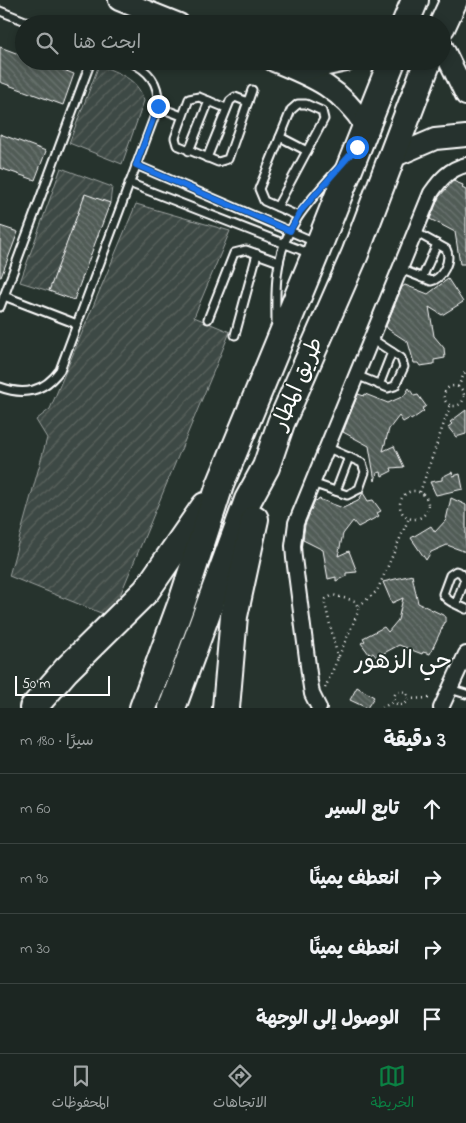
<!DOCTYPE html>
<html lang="ar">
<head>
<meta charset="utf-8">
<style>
	body { margin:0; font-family:"Indie Flower","Playpen Sans Arabic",sans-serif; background:#252e2a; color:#f1f3f6; direction:rtl }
	.scale { position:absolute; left:15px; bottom:12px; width:95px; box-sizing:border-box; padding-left:5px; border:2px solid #fff; border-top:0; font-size:14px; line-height:18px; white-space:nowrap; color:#fff; -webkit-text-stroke:4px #26332d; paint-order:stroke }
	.stop { position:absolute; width:15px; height:15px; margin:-11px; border:4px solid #1a73e8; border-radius:50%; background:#fff }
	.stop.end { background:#1a73e8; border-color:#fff; box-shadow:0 1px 5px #0008 }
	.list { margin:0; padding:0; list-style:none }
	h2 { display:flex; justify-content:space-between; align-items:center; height:65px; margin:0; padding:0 20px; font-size:21px }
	h2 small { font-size:16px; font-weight:400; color:#a0a5a5 }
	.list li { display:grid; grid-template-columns:32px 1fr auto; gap:15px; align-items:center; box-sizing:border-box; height:70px; padding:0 20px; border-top:1px solid #3a4340 }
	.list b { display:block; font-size:19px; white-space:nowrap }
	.list em { font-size:16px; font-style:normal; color:#a0a5a5 }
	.icon { flex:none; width:28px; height:28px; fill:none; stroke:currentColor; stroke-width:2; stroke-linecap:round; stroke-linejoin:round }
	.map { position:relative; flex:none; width:466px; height:708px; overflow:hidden; direction:ltr }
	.search { position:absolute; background:#1c2622; box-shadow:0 2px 8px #0003; left:15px; right:15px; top:15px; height:55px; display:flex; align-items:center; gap:12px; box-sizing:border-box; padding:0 18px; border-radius:28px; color:#a0a5a5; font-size:19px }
	.sheet { height:345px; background:#1c2622 }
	nav { display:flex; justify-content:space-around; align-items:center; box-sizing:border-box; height:70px; border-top:1px solid #3a4340; background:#1c2622; font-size:14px; color:#a0a5a5 }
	nav a { display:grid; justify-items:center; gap:2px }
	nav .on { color:#0b8043 }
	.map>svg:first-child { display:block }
	.garden { fill:url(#garden-furrows); stroke:#9ea4a2 }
	.building { fill:url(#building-back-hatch); stroke:#fff }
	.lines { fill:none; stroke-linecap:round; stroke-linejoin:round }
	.lane-casing { stroke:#fff; stroke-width:11 }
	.street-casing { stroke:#fff; stroke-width:18 }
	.secondary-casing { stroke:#fff; stroke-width:24 }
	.highway-casing { stroke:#fff; stroke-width:30 }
	.path { stroke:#fff; stroke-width:2.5; stroke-dasharray:1 4; stroke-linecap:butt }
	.lane { stroke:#26332d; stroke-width:7 }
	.street { stroke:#26332d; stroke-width:14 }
	.secondary { stroke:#26332d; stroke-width:20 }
	.highway { stroke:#26332d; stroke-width:26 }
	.route { stroke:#1a73e8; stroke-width:6 }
	.labels { text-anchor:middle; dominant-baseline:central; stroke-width:4; stroke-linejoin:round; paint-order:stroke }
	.street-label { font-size:22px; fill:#fff; stroke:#26332d }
	.neighbourhood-label { font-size:24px; fill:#fff; stroke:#26332d }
</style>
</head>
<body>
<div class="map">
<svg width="466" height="708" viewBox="0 0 466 708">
	<defs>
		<pattern id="garden-furrows" width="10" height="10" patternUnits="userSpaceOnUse" patternTransform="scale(1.25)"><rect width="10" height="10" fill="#3e4944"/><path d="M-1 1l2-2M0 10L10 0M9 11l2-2" fill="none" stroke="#5b6460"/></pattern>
		<pattern id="building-back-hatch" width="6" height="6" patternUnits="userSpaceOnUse" patternTransform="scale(1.25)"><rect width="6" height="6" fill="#515c57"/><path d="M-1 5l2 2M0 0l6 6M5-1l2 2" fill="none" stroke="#6b7470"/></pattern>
	</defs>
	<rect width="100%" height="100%" fill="#26332d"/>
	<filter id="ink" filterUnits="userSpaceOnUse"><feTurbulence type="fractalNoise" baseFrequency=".02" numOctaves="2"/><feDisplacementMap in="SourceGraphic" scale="10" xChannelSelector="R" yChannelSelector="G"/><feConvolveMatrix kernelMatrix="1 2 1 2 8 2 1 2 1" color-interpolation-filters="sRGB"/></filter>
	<g filter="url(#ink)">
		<g class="garden">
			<path d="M99 65C118 73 138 78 144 101L122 164 69 143Z"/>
			<path d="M61 168 112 187 110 203 85 195 49 291 20 282Z"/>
			<path d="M136 204 230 231 194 317 230 332 111 617 9 576 47 438 36 420 50 409Z"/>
		</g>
		<g class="building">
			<path d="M0 47 24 56V61H40L74 74 63 105 0 82Z"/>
			<path d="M0 134 46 151 35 180 0 168Z"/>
			<path d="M453 181 463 185 462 188 466 190V264H460L455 232 430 219 439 197Z"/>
			<path d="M85 194 110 203 74 300 49 291Z"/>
			<path d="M0 226 18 232 1 277H0Z"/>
			<path d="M448 279 463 302 442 315 429 307 434 336 444 348 445 358 434 360V364L420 366 418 363H414L408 342 388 329 386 326 402 287 405 285 428 294Z"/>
			<path d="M409 388 414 396 418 395 426 406 422 409 424 411 411 420 410 418 403 422 399 416 389 429 383 451 394 446 404 467 391 468 392 471 382 476 381 472 377 473 375 481 369 446 343 432 358 394 364 396 365 394 388 403 404 396Z"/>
			<path d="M466 410V434L456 437 448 427 452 424 450 422Z"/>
			<path d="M452 472 453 476 460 474 463 489 436 495 430 482 442 480V477Z"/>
			<path d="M363 493 368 501 373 500 381 511 377 513 379 516 358 527 353 521 343 534 338 556 349 551 357 572 346 573V576L336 581V577L328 579 323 550 303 540 305 525 315 500 318 501 319 499 343 508 358 501Z"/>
			<path d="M451 498 466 505V552L447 545 431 552 426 560 411 538 431 526 435 532 446 520Z"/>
			<path d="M412 575 418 603 445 616V622L430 654 423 652 422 654 399 645 384 653 379 660 373 653 369 654 361 643 365 641 363 638 384 627 388 632 398 620 403 598 392 603 383 582Z"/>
			<path d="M357 687 374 697 367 708 350 700Z"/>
		</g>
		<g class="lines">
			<g class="lane-casing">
				<g id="lane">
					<path d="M0 11 33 24"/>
					<path d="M158 107 182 116"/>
					<path d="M226 108 199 97 189 99 175 138 177 145 218 162 228 159 252 90"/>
					<path d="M280 137 307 151"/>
					<path d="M189 151 209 101"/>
					<path d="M207 158 230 101 235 97 248 102"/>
					<path d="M136 165 315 242"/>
					<path d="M129 183 311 254"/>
					<path d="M277 207 324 119 322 111 306 104H298L291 110 259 189 264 201 298 216"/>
					<path d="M400 269 431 281C442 279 452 260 446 249L415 232"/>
					<path d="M422 278 437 244"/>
					<path d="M4 296 77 324"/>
					<path d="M0 307 91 61"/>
					<path d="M208 319 234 253 246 250 279 262"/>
					<path d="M276 323C276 305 275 286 278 269 283 227 312 198 339 168"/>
					<path d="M235 335 257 254"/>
					<path d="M356 375 388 388 395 386 404 367 401 358 372 339"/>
					<path d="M379 385 392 352"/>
					<path d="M0 387C24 396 44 392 60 370L158 107C160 83 149 70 128 61"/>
					<path d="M312 483 347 495 359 489 365 472 362 463 326 447"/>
					<path d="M336 491 349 457"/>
					<path d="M456 604 465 579 461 573 456 571 450 575 443 594C447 602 458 605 466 609"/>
					<path d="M450 689 466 694"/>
				</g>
			</g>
			<g class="street-casing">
				<g id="street">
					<path d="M319 708 312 694 310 681 294 558 293 546 296 523 431 193C440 180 449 169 466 165"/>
					<path d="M441 708 466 654"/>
				</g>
			</g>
			<g class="secondary-casing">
				<g id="secondary">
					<path d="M119 0 179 24"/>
					<path d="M442 46 466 95"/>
					<path d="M274 61C314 77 342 89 365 126"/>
					<path d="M299 71 346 61"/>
					<path d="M393 157 435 139 466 136"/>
				</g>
			</g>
			<g class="highway-casing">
				<g id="highway">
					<path d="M405 24 415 0"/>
					<path d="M442 26 454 0"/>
					<path d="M33 708 66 670 146 591 205 506"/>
					<path d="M143 708 183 599 220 485 315 255 392 61"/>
					<path d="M172 708 248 500 266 467 281 423 355 254 428 61"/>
					<path d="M226 708 234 616 255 519"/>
				</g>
			</g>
			<g class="path">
				<circle cx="454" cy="396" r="10"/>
				<path d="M458 387 466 370"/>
				<circle cx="414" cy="505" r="14"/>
				<path d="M420 492 450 406"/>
				<path d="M359 606 377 591 409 518"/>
				<path d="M325 688 358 612V607L355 601 333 595 326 599 325 604 338 658"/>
				<circle cx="401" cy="698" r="7"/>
				<path d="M408 699 431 698"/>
				<path d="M382 708 394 701"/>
			</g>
			<use href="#lane" class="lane"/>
			<use href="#street" class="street"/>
			<use href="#secondary" class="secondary"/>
			<use href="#highway" class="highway"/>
		</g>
	</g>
	<g class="lines" filter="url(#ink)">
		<path class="route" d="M158 106 136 165 290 231 300 212 357 147"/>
	</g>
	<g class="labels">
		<g class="street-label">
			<text transform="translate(299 384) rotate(-67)">طريق المطار</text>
		</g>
		<g class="neighbourhood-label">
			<text x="403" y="662">حي الزهور</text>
		</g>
	</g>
</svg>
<div class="scale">50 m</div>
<div class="stop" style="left:357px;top:147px"></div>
<div class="stop end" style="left:158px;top:106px"></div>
<div class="search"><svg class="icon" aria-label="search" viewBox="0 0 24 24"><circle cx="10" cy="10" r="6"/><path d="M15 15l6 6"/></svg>ابحث هنا</div>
</div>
<section class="sheet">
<h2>3 دقيقة<small>سيرًا · 180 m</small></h2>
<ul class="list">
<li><svg class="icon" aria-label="ahead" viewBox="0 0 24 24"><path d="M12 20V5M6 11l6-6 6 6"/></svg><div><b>تابع السير</b></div><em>60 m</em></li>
<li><svg class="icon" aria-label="right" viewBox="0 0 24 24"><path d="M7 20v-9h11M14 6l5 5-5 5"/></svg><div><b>انعطف يمينًا</b></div><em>90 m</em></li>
<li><svg class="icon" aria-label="right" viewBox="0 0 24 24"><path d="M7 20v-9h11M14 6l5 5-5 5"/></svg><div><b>انعطف يمينًا</b></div><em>30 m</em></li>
<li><svg class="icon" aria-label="arrive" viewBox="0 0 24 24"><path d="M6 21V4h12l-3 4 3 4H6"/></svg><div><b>الوصول إلى الوجهة</b></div></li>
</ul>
</section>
<nav>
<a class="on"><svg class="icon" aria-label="map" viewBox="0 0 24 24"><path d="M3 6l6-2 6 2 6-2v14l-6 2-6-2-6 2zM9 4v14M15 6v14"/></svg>الخريطة</a>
<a><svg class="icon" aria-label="directions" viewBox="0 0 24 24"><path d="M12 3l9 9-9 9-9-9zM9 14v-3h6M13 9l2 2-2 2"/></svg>الاتجاهات</a>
<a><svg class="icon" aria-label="saved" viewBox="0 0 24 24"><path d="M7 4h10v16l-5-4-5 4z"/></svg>المحفوظات</a>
</nav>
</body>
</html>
